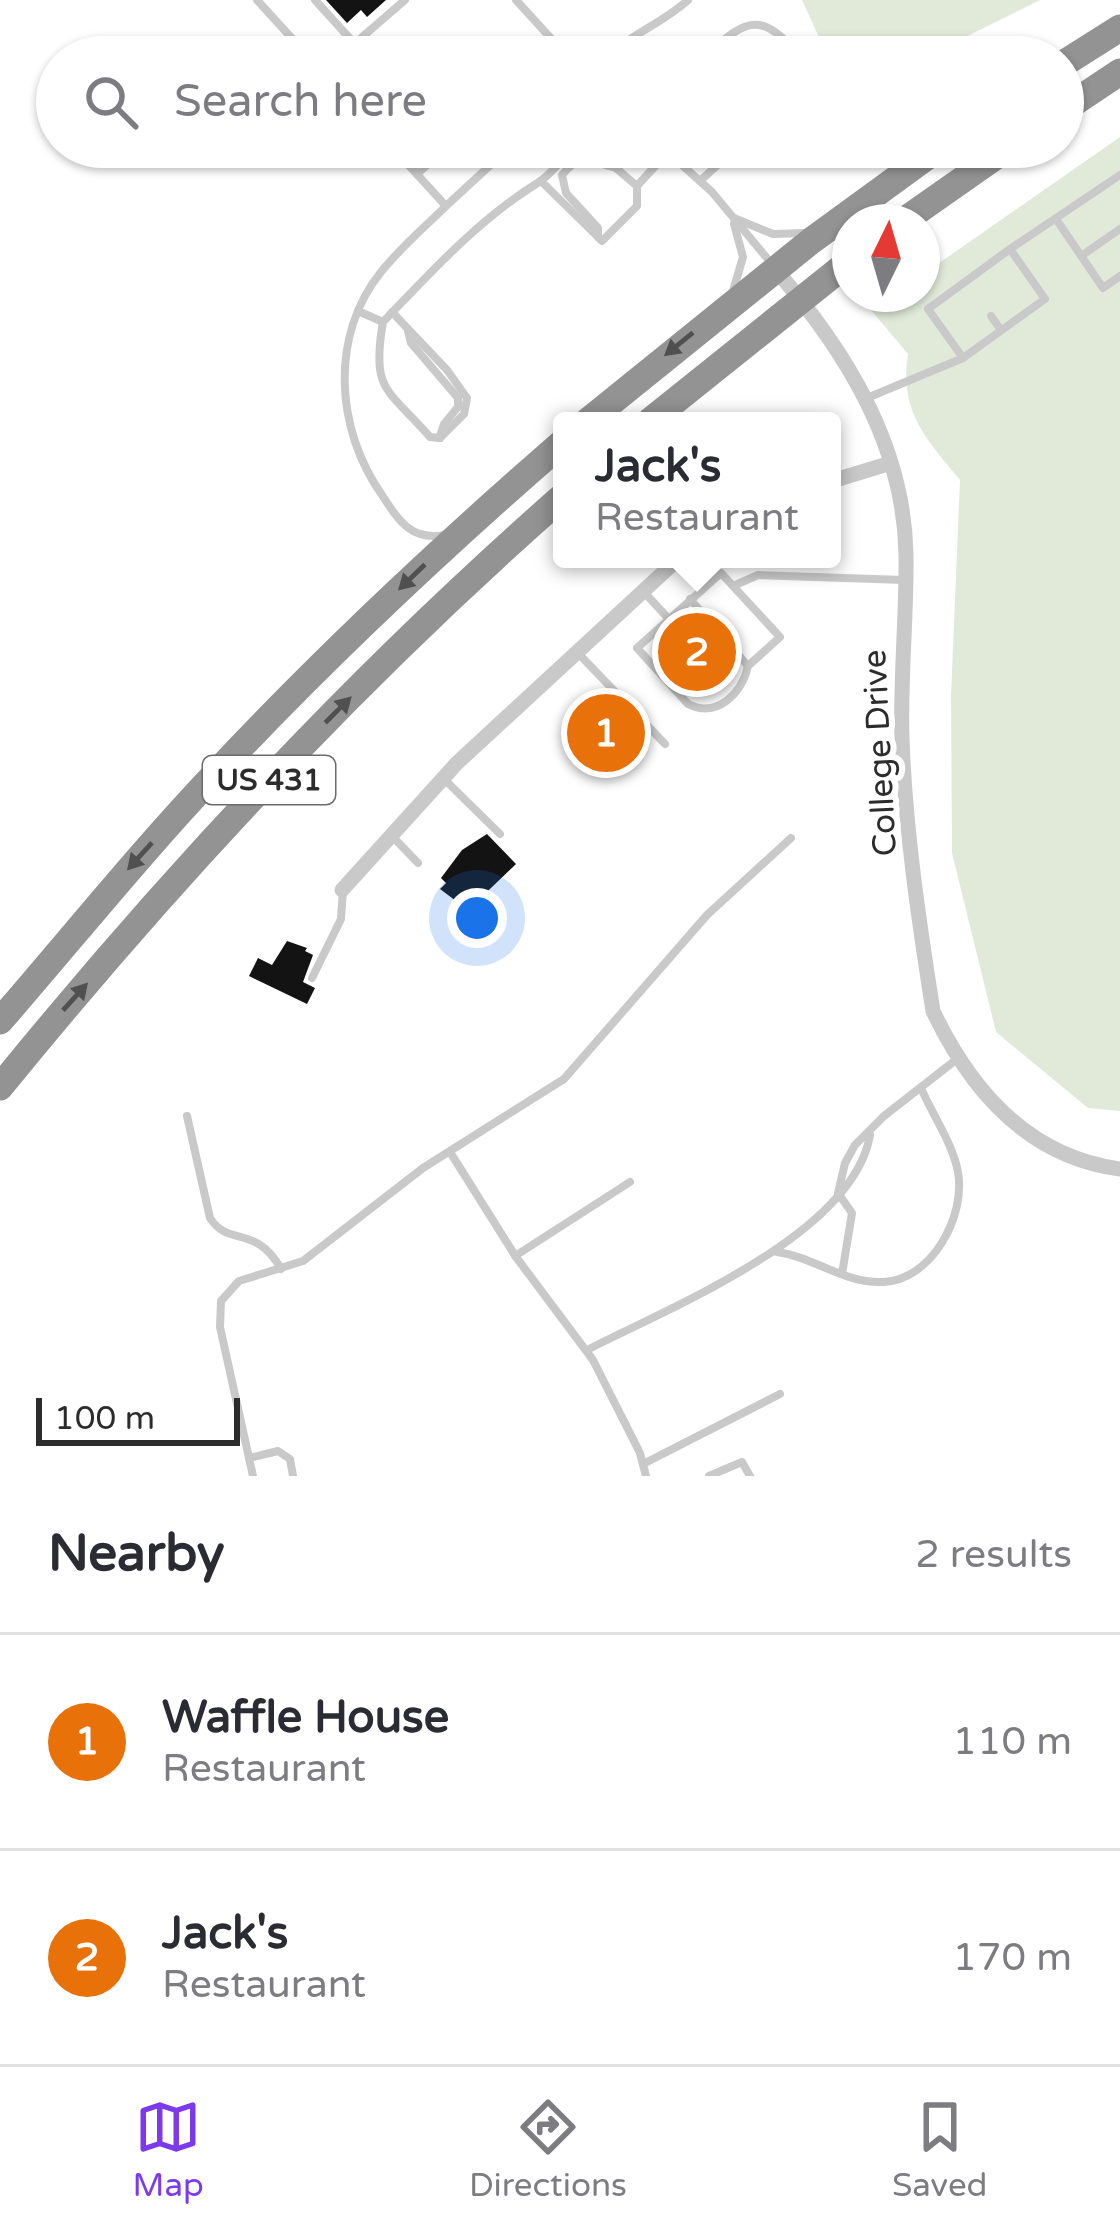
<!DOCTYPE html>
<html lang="en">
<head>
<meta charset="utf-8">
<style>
	body { margin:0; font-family:"Varela Round",sans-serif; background:#f7f7f7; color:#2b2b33 }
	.compass { position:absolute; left:832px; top:204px; width:108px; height:108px; border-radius:50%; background:#fff; box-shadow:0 3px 9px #0004; rotate:5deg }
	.scale { position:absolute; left:36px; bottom:30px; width:204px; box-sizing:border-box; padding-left:12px; border:6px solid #2c2c2c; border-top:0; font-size:33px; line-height:42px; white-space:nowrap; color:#2c2c2c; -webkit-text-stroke:9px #fff; paint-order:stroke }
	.you { position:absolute; left:477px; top:918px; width:42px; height:42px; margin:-30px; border:9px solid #fff; border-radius:50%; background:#1a73e8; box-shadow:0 0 0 18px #1a73e833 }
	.badge { display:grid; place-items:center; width:78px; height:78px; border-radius:50%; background:#7c3aed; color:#fff; font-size:39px; font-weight:700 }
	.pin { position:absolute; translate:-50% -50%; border:6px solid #fff; box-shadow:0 3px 12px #0006 }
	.popup { position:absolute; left:553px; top:412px; width:288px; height:156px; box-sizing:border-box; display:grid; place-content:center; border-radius:12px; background:#fff; filter:drop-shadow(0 3px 9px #0005); font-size:39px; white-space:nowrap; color:#7c7c81 }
	.popup b { font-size:45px; color:#2b2b33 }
	.popup::after { content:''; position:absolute; left:50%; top:100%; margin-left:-24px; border:24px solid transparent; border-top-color:#fff }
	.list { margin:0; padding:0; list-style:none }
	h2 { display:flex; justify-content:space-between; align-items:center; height:156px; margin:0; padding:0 48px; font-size:51px }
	h2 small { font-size:39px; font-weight:400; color:#7c7c81 }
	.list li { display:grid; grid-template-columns:78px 1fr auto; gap:36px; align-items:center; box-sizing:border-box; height:216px; padding:0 48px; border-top:3px solid #e1e1e2 }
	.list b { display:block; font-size:45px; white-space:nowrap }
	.list p { margin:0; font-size:39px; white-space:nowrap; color:#7c7c81 }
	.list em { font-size:39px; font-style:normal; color:#7c7c81 }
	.icon { flex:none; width:66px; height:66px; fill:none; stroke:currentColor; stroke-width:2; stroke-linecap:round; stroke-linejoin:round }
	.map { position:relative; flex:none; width:1120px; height:1476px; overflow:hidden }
	.search { position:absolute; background:#fff; box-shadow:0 3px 9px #0004; left:36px; right:36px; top:36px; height:132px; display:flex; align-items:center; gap:30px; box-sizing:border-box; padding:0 42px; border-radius:66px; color:#7c7c81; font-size:45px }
	.sheet { height:588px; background:#fff }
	nav { display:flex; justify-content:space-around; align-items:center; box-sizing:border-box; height:168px; border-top:3px solid #e1e1e2; background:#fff; font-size:33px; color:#7c7c81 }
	nav a { display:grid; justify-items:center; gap:6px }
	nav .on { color:#7c3aed }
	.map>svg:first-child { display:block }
	.green { fill:#e1ead9 }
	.building { fill:#131313 }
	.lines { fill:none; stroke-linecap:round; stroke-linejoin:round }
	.lane { stroke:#c9c9c9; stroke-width:8 }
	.street { stroke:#c9c9c9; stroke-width:15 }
	.highway { stroke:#939393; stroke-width:27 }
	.oneway { fill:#505050 }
	.labels { text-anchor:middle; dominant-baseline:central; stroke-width:12; stroke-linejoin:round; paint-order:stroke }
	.shield { fill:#fff; stroke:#6b6b6b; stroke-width:3 }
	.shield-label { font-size:30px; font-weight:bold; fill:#2c2c2c }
	.street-label { font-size:33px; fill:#2c2c2c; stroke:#fff }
</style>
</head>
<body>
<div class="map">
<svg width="1120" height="1476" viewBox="0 0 1120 1476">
	<rect width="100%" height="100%" fill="#fff"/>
	<g class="green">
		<path d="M802 0H1040L925 57H828Z"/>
		<path d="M1120 137V1111L1088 1108 996 1032 952 853 951 696 960 480C925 438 899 411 908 354L871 310 894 294H922V275Z"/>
	</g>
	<g class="building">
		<path d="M326 0H386L367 17 361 10 347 23Z"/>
		<path d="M690 619 714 645 710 649 720 660 712 667 720 675 710 684 666 642Z"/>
		<path d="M593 710 628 745 617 755 583 720Z"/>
		<path d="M487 834 516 864 468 910 440 889 446 883 441 878 462 850Z"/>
		<path d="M287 941 307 948 305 951 313 955 303 982 315 988 307 1004 249 976 258 958 272 965Z"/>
	</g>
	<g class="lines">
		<g class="lane">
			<path d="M257 0 309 57"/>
			<path d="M315 0 354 43"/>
			<path d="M516 0 568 57"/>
			<path d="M339 57 405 0"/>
			<path d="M607 57C631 34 663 23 688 0"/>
			<path d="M705 57C747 16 763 12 800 57"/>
			<path d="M392 147 446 206 510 147"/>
			<path d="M591 147 637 186"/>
			<path d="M662 147 712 192 771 263"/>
			<path d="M743 147 760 156H772L781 147"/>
			<path d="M417 174 447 147"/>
			<path d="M541 181 602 241 637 206V186L668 152"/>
			<path d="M700 181 737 147"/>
			<path d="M734 218 773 234 805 233"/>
			<path d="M1056 219 1103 288 1120 276"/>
			<path d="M598 237V228L566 193 562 175C586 146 591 165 619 168"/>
			<path d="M1081 256 1120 229"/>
			<path d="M733 291 743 257 734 224"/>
			<path d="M358 311 383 322C371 391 387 388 430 437L440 438"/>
			<path d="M392 312 447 370 467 398 464 414 440 438"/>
			<path d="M991 316 1001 330"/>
			<path d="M383 322C433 270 478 220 539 182 555 172 564 152 583 147"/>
			<path d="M408 331 411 343 458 398V407L444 424 440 436"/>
			<path d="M963 358 928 309 1010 249"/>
			<path d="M867 398 963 358 1045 299 1010 249 1120 175"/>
			<path d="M445 535C411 541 399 521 382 495 336 430 329 337 381 272 400 248 425 227 446 206"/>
			<path d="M733 586 758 575 904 580"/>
			<path d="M644 592 667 617"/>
			<path d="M690 599 748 666C742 693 717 719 688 704L637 648 721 573 780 637 748 666"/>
			<path d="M577 652 665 744"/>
			<path d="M444 779 500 834"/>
			<path d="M391 835 418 863"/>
			<path d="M312 978 341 919 343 890"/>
			<path d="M187 1116 210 1218C228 1247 256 1224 281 1269"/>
			<path d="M450 1152 516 1257 593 1360 640 1453 646 1476"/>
			<path d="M777 1252C814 1257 845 1284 883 1282 932 1280 966 1216 958 1172 953 1144 932 1114 921 1088"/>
			<path d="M515 1256 630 1182"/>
			<path d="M842 1274 852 1213 838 1193 845 1163 855 1145 884 1116 957 1059"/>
			<path d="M587 1350C670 1307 853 1235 870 1135"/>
			<path d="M249 1458 278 1451 290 1459 293 1476"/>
			<path d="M643 1464 780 1394"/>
			<path d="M253 1476 220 1327 221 1301 239 1281 303 1261 423 1168 564 1079 707 915 791 838"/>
			<path d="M709 1476 742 1462 750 1476"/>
		</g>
		<g class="street">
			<path d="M775 269C845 350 904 444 906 554 907 615 900 677 902 738 905 828 919 922 933 1011 971 1091 1028 1157 1120 1169"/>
			<path d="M832 481 891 463"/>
			<path d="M342 890 457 763 678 559"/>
		</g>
		<g class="highway">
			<path d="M1063 64 1120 28"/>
			<path d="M1063 110 1120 72"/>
			<path d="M902 222 1009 147"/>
			<path d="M588 421 811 241 940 147"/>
			<path d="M650 421 850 261"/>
			<path d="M0 1021C72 938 141 852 217 772 326 656 442 547 562 443"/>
			<path d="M0 1087C171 877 358 676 562 497"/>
		</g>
	</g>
	<defs><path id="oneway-solid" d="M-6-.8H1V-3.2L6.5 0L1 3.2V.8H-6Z" transform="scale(3)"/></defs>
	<g class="oneway">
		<use href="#oneway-solid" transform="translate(679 344) rotate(141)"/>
		<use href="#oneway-solid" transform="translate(412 577) rotate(136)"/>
		<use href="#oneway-solid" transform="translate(338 710) rotate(-45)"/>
		<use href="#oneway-solid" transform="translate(140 856) rotate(132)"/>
		<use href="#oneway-solid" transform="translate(75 997) rotate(-48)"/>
	</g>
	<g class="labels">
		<rect class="shield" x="203" y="756" width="132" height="48" rx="9"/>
		<g class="shield-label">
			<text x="269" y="780">US 431</text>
		</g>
		<g class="street-label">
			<text transform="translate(880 753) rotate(-93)">College Drive</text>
		</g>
	</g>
</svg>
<svg class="compass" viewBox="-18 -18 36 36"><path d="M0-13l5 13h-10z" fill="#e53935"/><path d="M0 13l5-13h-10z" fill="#7c7c81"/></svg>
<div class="scale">100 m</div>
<div class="you"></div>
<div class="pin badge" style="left:606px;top:733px;background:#e8710a">1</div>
<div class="pin badge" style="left:697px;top:652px;background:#e8710a">2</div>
<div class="popup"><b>Jack's</b>Restaurant</div>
<div class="search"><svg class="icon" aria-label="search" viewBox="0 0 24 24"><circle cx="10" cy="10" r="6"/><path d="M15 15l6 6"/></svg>Search here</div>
</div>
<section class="sheet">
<h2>Nearby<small>2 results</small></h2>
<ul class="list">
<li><span class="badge" style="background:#e8710a">1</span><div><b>Waffle House</b><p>Restaurant</p></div><em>110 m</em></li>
<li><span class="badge" style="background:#e8710a">2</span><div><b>Jack's</b><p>Restaurant</p></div><em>170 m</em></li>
</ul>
</section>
<nav>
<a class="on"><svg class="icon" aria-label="map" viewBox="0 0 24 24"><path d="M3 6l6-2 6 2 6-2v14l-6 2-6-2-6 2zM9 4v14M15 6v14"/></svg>Map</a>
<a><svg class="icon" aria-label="directions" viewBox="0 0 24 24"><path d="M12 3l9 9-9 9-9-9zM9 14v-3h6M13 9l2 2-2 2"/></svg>Directions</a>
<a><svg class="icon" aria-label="saved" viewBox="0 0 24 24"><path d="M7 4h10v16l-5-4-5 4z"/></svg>Saved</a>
</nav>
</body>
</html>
